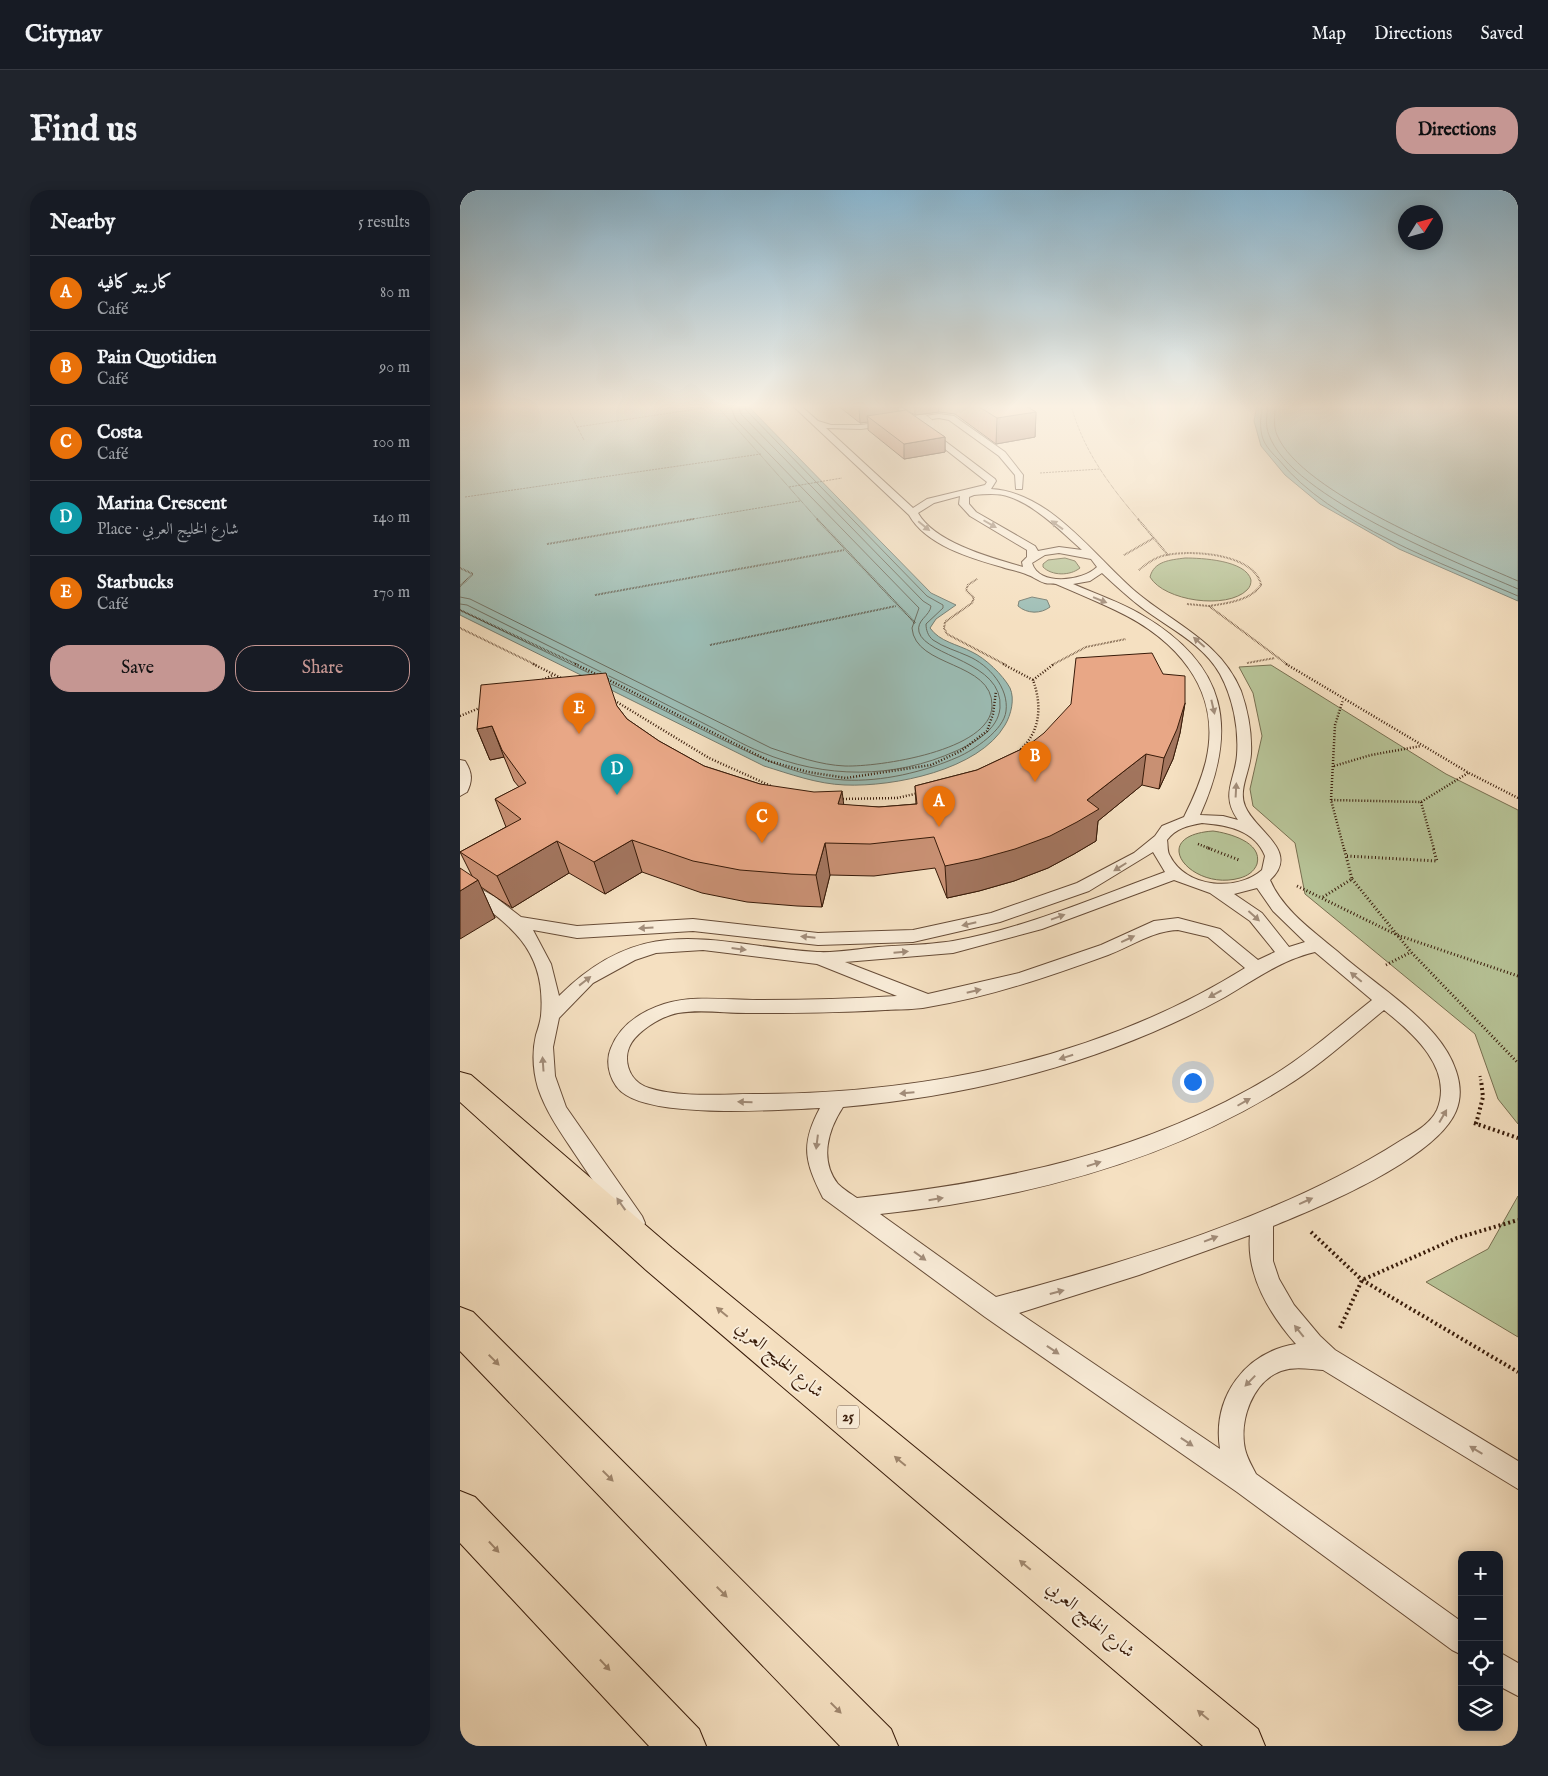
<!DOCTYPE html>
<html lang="en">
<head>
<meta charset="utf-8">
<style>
	body { margin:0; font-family:"IM FELL English",Amiri,serif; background:#20242c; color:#f1f3f6 }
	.controls { position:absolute; right:15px; bottom:15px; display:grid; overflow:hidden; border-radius:10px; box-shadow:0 2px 12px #0003 }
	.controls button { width:45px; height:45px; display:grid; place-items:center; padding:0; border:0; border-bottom:1px solid #363941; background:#171b24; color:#f1f3f6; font:25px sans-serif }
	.compass { position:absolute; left:938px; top:15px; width:45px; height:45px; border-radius:50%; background:#171b24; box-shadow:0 2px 12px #0003; rotate:53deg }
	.you { position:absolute; left:732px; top:891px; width:18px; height:18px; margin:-12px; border:4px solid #fff; border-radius:50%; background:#1a73e8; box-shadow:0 0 0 8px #1a73e833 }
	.badge { display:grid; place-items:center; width:32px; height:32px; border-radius:50%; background:#c59692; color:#fff; font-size:16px; font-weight:700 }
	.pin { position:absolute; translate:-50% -41px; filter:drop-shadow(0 1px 2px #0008) }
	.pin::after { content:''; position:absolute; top:26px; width:18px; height:15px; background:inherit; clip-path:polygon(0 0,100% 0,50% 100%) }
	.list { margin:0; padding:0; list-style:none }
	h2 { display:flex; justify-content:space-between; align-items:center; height:65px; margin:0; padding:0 20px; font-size:21px }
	h2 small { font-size:16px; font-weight:400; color:#9ea1a6 }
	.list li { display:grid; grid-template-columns:32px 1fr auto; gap:15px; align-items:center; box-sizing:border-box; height:75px; padding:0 20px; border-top:1px solid #363941 }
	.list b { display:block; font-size:19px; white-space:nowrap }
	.list p { margin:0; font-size:16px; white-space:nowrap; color:#9ea1a6 }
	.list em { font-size:16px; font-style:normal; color:#9ea1a6 }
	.actions { display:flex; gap:10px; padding:15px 20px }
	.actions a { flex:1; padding:11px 0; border:1px solid #c59692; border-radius:20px; text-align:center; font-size:18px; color:#c59692 }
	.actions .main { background:#c59692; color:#111 }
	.icon { flex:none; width:28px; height:28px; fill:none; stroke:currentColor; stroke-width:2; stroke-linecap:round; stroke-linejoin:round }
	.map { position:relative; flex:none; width:1058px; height:1556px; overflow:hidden; border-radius:20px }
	header { display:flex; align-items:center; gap:30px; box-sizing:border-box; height:70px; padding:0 25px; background:#171b24; border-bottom:1px solid #363941 }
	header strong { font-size:24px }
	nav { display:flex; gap:28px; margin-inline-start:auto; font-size:18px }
	.intro { display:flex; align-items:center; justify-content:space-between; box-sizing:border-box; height:120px; padding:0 30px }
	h1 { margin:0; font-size:35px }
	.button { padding:12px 22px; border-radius:20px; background:#c59692; color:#111; font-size:18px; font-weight:700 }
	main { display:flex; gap:30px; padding:0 30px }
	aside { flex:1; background:#171b24; border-radius:20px; box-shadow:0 2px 12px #0003 }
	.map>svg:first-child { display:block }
	.green { fill:#b7c397; stroke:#786f50 }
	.water { fill:#9cbdb5; stroke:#747c70 }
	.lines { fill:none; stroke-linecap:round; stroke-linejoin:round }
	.shore { stroke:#6a6c5f; stroke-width:1 }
	.service-casing { stroke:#674c37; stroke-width:2 }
	.primary-casing { stroke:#381b09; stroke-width:2 }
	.path-far4 { stroke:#381b09; stroke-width:1; stroke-dasharray:0.5 1; stroke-linecap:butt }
	.path-far3 { stroke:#381b09; stroke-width:2; stroke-dasharray:0.5 1; stroke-linecap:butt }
	.path-far2 { stroke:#381b09; stroke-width:2.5; stroke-dasharray:1 2; stroke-linecap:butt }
	.path-far1 { stroke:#381b09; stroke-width:3; stroke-dasharray:1 2.5; stroke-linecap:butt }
	.path { stroke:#381b09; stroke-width:4; stroke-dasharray:2 3; stroke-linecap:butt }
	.service { fill:#f8ebd7; fill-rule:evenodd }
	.primary { fill:#f5e0c1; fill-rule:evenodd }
	.service-bridge-casing { stroke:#674c37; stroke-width:10; stroke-linecap:butt }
	.service-bridge { stroke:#f8ebd7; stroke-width:9 }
	.wall { fill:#c89073; stroke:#381b09 }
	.shaded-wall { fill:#a2755e; stroke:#381b09 }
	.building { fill:#e8a786; stroke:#381b09 }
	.oneway { fill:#a28d7a }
	.oneway2 { fill:#a0876e }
	.labels { text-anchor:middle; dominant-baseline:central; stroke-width:4; stroke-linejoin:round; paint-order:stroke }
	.shield { fill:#f8ebd7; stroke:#725947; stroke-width:1 }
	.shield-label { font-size:14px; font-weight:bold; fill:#381b09 }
	.near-street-label { font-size:18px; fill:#381b09; stroke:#f8ebd7 }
</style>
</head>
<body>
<header>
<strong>Citynav</strong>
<nav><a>Map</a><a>Directions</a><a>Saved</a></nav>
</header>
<div class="intro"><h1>Find us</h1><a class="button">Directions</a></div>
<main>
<aside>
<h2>Nearby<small>5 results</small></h2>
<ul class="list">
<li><span class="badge" style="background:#e8710a">A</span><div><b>كاريبو كافيه</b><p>Café</p></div><em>80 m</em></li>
<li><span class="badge" style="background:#e8710a">B</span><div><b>Pain Quotidien</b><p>Café</p></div><em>90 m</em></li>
<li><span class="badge" style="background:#e8710a">C</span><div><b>Costa</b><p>Café</p></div><em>100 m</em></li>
<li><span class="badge" style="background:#0f9aa8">D</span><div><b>Marina Crescent</b><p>Place · شارع الخليج العربي</p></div><em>140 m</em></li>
<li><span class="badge" style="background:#e8710a">E</span><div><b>Starbucks</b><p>Café</p></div><em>170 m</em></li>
</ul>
<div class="actions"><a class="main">Save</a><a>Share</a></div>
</aside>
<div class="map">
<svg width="1058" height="1556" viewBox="0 0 1058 1556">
	<rect width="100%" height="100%" fill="#f5e0c1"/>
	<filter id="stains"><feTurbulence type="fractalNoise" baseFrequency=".004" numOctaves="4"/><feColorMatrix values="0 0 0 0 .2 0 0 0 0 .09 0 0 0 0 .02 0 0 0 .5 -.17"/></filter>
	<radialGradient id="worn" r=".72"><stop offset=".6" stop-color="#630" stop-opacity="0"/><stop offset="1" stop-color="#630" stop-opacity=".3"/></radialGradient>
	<g class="green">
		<path d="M605 368 615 371 620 378C610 386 592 386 583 377V374L588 370Z"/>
		<path d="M725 368C741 368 786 370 791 390 791 394 790 397 787 400 767 420 704 411 690 387 694 371 710 370 725 368Z"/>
		<path d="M811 475 986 584 1058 620V934L1038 909 1015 844 845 704 835 653 793 616 790 599 802 546 793 503 779 477Z"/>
		<path d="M753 641C768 643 803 652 797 674 794 682 787 686 780 688 732 702 685 646 753 641Z"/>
		<path d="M1058 1006V1147L966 1092 1028 1059Z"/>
	</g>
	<g class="water">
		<path d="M0 215H287L471 403 496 415 476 429 470 438C480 452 497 454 512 462 525 468 543 485 550 498 555 509 551 525 545 535 519 580 434 597 385 595 357 594 330 584 304 576L0 425Z"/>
		<path d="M797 215H1058V411L939 359 860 314 825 285 801 256 794 231Z"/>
		<path d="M572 407 587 410 590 417C581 424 567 424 558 416L559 411Z"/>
	</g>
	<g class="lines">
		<g class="shore">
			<path d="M802 215C801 226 799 238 803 249 806 257 813 264 819 270 870 334 984 374 1058 406"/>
			<path d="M808 215C807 225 805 236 809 245 831 307 998 373 1058 399"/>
			<path d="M815 215C815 225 813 236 817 245 841 303 1001 366 1058 391"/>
			<path d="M0 407 10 409 311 558C335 566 360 575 385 576 418 577 531 561 532 516 533 471 455 478 452 438L459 418 276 230 270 215"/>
			<path d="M0 414 7 415 141 482"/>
			<path d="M0 420 129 483"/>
			<path d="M149 486C182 502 215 519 247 535 265 544 283 555 301 562 365 589 434 589 496 561 514 553 538 540 540 518 544 471 466 467 459 442 456 430 470 426 471 416L463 411 281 224 278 215"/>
			<path d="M151 494C184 510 217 527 249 543 292 564 335 587 384 590 422 592 464 582 498 567 514 560 544 540 546 521 549 498 529 475 508 466 497 461 483 457 473 450 468 446 466 440 466 434L483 418V415L467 406 286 220 284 215"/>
		</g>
		<g class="service-casing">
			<g id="service">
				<path d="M332 215H340L358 231 371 235H401L479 224 494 226 545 262 563 285 562 299H556L555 285 539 266 489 230 479 228 401 239 366 238 453 318 467 309 525 295 527 292 462 241 469 239 535 289 536 291 531 299C590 302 634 366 676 402 714 434 761 452 781 501 788 521 792 543 791 564 790 581 778 600 785 616 795 641 841 661 810 690 822 719 853 741 877 761 906 787 951 816 975 845 992 865 1007 895 996 921 976 969 860 1017 813 1036V1071L819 1089 834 1115 860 1146 875 1160 1058 1271V1299L863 1180C849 1179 835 1176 821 1181 792 1192 779 1231 785 1259 787 1268 792 1276 796 1284L1002 1432V1465L992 1460 777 1302 525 1127 363 1008C345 972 340 955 360 918 315 920 202 928 166 905 151 896 144 874 151 858 160 835 180 822 204 814 233 805 267 810 297 810 344 810 390 809 437 806L357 774 243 760 196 763 175 770 133 793 99 828 93 857 95 886 106 917 182 1026 185 1033 182 1040 174 1043 166 1040C149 1015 132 989 115 964 101 943 86 922 78 898 73 881 72 862 76 845 78 839 80 833 81 826 87 759 49 733 0 700V687L35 707 61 727 117 736 233 729 358 743 453 740 531 723 617 693 674 663 695 646 702 636 724 627C733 609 741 591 746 571 763 499 715 448 655 420 636 411 615 402 596 394 593 393 588 394 585 393 578 391 574 387 568 385 560 381 550 380 542 377 510 368 466 355 449 325ZM514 305C526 304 539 303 550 307 576 316 602 342 622 360L599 357 578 361 575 356 516 322 509 314V307ZM500 306 499 314 510 326 567 360V367L562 372 563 377C532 368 475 353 458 323L474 313ZM599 363 631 369 637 377C623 391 579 397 572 373L585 365ZM642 383C656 396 670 409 685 420 711 439 744 455 760 484 773 508 779 538 777 565 775 591 760 604 778 630L763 626 740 625C779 538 767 475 682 425 660 412 636 404 613 394L630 391ZM742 633C767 635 795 640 805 666L802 680C777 702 726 698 710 666 707 662 708 655 707 650 716 638 727 636 742 633ZM693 662 705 682C636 707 566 738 493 751 469 755 443 755 418 757 398 759 377 763 357 762 252 755 186 720 99 806L91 774 73 740 117 748 233 741 358 755 453 752 540 732 629 701ZM714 690 750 703 790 731 815 762 798 770 760 739 718 728 694 731 641 755 559 783 468 804 385 772 493 763 582 739ZM797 698 813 721 845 752 829 757 802 723 774 704ZM718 740 748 747 785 778C639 869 464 904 294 904 261 904 221 908 189 898 167 891 160 865 175 848 186 836 203 826 218 823 239 819 265 823 287 823 333 823 379 823 425 820 439 819 454 820 468 817 530 807 590 786 648 765 672 756 692 741 718 740ZM855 762 912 810C879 836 848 864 812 886 685 963 543 992 397 1008 391 1004 383 999 378 994 359 970 368 940 383 917 496 907 606 882 711 834 729 826 747 817 765 807 794 790 821 770 855 762ZM924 820C953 843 994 879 977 920 970 935 953 943 940 951 822 1026 671 1071 536 1107L420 1024C563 1009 703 973 825 897 861 875 892 846 924 820ZM790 1045C786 1085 810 1125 836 1154 785 1162 752 1207 760 1259L559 1123 679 1085Z"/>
				<path d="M0 570 5 571C12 582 13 590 7 602L0 606Z"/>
				<path d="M1039 1462 1058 1473V1506L1039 1496Z"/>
			</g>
		</g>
		<g class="primary-casing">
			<g id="primary">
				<path d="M0 882 11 885 212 1058 798 1539 805 1556H743L186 1080 0 912Z"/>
				<path d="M0 1117 13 1122 431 1539 438 1556H380L0 1161Z"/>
				<path d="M0 1301 15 1307 239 1539 246 1556H189L0 1353Z"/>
			</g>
		</g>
		<g class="path-far4">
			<path d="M106 215 124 250"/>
			<path d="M256 215 358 330"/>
			<path d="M611 215C623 260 649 295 679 330"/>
			<path d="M117 237 257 216"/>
			<path d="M580 283 640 279"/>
			<path d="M329 297 382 288"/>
			<path d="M5 307 301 264"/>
			<path d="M227 330 340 311"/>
		</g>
		<g class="path-far3">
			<path d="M357 329 455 433"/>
			<path d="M678 329 708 365"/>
			<path d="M87 354 234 329"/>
			<path d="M664 365 694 348"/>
			<path d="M0 378 13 384 0 396"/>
			<path d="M679 380C686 374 693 369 702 366 728 359 795 363 801 395 790 411 767 413 749 416"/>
			<path d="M517 389 508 395 506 400 514 408 512 413 485 432 484 438 487 444 546 475"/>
			<path d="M135 405 384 360"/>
			<path d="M727 414 749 416 828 475"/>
			<path d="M0 420 118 475"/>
			<path d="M0 438 76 475"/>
			<path d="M250 455 436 416"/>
			<path d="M787 473 815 468"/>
			<path d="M592 475 626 457 666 449"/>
		</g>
		<g class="path-far2">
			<path d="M73 474 103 489"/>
			<path d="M115 474 140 486"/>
			<path d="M543 474 573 490C582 515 581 541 560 560"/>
			<path d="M826 474 1009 583 1058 608"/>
			<path d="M145 488 309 571 348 582 386 588 471 575 501 561 527 541 533 524 536 501"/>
			<path d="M573 490 594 474"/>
			<path d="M80 491 93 485"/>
			<path d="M152 509 249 568 311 596"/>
			<path d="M0 526 22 517"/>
			<path d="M874 576 911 565 961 556"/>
			<path d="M380 609 437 608 459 603"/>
			<path d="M871 610 875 535 883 510"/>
			<path d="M961 612 974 659"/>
			<path d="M738 654 751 659"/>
			<path d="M884 659 871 610 961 612 1008 583"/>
		</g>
		<g class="path-far1">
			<path d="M748 658 779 670"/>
			<path d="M887 666 977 671 973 658"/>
			<path d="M892 689 951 762 1058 873"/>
			<path d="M837 696 937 745 1058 786"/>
			<path d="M863 707 892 689 884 658"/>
			<path d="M926 775 951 762"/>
			<path d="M1020 886 1021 891"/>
		</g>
		<g class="path">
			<path d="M1014 933 1058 948"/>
			<path d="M1016 934 1023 907 1021 890"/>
			<path d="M851 1042 902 1090 1058 1182"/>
			<path d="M880 1138 902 1090 997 1048 1058 1030"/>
		</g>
		<use href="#service" class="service"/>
		<use href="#primary" class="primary"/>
		<g class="service-bridge-casing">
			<path id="service-bridge" d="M456 223 470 234"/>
		</g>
		<use href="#service-bridge" class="service-bridge"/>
	</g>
	<g class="wall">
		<path d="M377 215H571L570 219 576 222 575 247 536 254 495 224 479 222 455 225 438 215V221L485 247V262L444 269 408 240V232L400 233Z"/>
		<path d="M703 484 725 513 720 543 713 569 699 599 682 595 638 631 636 651 614 664 588 678 554 691 519 701 487 708 475 678 414 686 370 685 362 717 337 716 287 712 242 703 182 682 145 704 109 683 52 718 21 697 35 728 12 686 0 662 46 637 35 609 59 597 54 591 44 567 30 570 17 539 157 516 167 529 199 551 244 576 300 594 384 615 419 617 456 614 455 596 517 580 566 557Z"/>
	</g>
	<g class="shaded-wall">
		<path d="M399 215H438V228L407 226 408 232 400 233Z"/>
		<path d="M455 215H478L479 222 455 225Z"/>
		<path d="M563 215H571L570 223 576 222 575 247 536 254 537 228Z"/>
		<path d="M485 247V262L444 269V254Z"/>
		<path d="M725 513 720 543 713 569 699 599 704 568Z"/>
		<path d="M32 536 44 567 30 570 17 539Z"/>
		<path d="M686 564 682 595 638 631 636 651 614 664 588 678 554 691 519 701 487 708 485 676 627 610Z"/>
		<path d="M382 601 386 632 378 614Z"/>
		<path d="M172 650 182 682 145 704 134 672Z"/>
		<path d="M97 651 109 683 52 718 37 686Z"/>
		<path d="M365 653 370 685 362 717 356 685Z"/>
		<path d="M18 690 35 728 0 749V701Z"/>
	</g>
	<g class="building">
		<path d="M516 215H564L576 222 537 228Z"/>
		<path d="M446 220 485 247 444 254 407 226Z"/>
		<path d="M692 463 703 484 725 486V513L717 539 704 568 686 564 627 610 639 619 617 632 590 646 555 659 519 669 485 676 474 647 410 654 365 653 356 685 331 684 280 680 233 671 172 650 134 672 97 651 37 686 0 662 61 629 35 609 66 593 42 560 32 536 17 539 21 495 146 483 157 516 167 529 199 551 244 576 300 594 354 602 382 601 378 614 419 617 457 614 455 596 517 580 566 557 584 543 611 514 616 468Z"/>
		<path d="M0 678 18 690 0 701Z"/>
	</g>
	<defs><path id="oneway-solid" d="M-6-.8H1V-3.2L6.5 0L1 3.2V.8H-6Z" transform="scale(1.25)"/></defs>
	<g class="oneway">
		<use href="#oneway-solid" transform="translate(530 334) rotate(30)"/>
		<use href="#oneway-solid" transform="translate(597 335) rotate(-144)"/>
		<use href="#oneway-solid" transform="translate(464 336) rotate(39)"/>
		<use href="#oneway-solid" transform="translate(640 410) rotate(22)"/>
		<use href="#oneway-solid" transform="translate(739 452) rotate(-139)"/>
		<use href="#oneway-solid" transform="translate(753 517) rotate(77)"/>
		<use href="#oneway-solid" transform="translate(776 600) rotate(-87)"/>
		<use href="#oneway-solid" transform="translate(660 677) rotate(148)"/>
		<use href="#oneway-solid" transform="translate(794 726) rotate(42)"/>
		<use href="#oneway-solid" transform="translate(598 727) rotate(-20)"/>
		<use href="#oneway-solid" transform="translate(509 734) rotate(167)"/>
		<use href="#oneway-solid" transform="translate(186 738) rotate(176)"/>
		<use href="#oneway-solid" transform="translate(348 747) rotate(-174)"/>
		<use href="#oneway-solid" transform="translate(668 749) rotate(-25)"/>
		<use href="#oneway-solid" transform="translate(279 759) rotate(7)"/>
		<use href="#oneway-solid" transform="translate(441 762) rotate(-5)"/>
		<use href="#oneway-solid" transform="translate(896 787) rotate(-140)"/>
		<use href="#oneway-solid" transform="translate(125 791) rotate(-38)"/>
		<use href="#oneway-solid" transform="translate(514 801) rotate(-13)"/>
		<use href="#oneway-solid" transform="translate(755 804) rotate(151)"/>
		<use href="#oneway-solid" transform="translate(606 867) rotate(163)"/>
		<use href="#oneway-solid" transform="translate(83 874) rotate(-94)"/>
		<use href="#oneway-solid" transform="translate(447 903) rotate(175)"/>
		<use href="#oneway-solid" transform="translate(285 912) rotate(-179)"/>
		<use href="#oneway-solid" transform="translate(784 912) rotate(-30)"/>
		<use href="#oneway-solid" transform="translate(983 926) rotate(-60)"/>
		<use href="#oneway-solid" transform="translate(357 952) rotate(97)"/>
		<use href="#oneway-solid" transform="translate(634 974) rotate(-17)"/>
		<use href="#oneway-solid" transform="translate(476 1009) rotate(-9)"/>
		<use href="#oneway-solid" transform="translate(846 1011) rotate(-24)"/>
		<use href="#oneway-solid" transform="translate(161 1014) rotate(-125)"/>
		<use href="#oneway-solid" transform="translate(751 1049) rotate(-21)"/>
		<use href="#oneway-solid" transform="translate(460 1066) rotate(36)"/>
		<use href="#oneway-solid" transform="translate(597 1102) rotate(-15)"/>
		<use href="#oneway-solid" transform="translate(839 1141) rotate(-129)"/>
		<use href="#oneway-solid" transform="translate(593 1160) rotate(34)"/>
		<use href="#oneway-solid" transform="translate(790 1191) rotate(134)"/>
		<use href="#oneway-solid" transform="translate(727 1252) rotate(34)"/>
		<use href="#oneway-solid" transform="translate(1016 1260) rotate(-149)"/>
	</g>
	<g class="oneway2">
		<use href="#oneway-solid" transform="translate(262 1122) rotate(-140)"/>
		<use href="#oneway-solid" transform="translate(34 1170) rotate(45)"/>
		<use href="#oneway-solid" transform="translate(440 1271) rotate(-140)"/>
		<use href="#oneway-solid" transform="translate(148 1286) rotate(45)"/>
		<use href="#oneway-solid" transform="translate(34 1357) rotate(47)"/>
		<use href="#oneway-solid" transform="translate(565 1375) rotate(-140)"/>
		<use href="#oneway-solid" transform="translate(262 1402) rotate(45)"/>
		<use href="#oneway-solid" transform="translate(145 1475) rotate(47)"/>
		<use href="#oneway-solid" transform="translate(376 1518) rotate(45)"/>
		<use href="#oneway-solid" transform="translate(743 1525) rotate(-140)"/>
	</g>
	<linearGradient id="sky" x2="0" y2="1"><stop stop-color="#89b8d4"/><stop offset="0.5" stop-color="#faf1e3"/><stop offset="1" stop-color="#faf1e3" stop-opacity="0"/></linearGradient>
	<rect width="1058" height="433" fill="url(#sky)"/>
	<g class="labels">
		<rect class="shield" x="377" y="1215.5" width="22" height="23" rx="4"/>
		<g class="shield-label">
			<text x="388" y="1227">25</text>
		</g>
		<g class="near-street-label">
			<text transform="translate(319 1170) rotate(40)">شارع الخليج العربي</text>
			<text transform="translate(630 1430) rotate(40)">شارع الخليج العربي</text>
		</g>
	</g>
	<rect width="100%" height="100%" filter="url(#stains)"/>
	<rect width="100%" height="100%" fill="url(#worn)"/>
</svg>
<div class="controls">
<button>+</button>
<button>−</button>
<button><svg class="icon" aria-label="locate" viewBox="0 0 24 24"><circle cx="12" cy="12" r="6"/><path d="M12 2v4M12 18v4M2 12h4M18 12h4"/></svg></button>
<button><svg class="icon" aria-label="layers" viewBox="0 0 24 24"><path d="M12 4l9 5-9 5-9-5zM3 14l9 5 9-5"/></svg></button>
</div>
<svg class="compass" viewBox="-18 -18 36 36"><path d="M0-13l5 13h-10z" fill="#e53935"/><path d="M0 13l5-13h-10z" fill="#9ea1a6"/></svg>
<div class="you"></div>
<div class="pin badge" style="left:479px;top:637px;background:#e8710a">A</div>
<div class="pin badge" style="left:575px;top:592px;background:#e8710a">B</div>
<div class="pin badge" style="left:302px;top:653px;background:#e8710a">C</div>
<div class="pin badge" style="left:157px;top:605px;background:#0f9aa8">D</div>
<div class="pin badge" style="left:119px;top:544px;background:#e8710a">E</div>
</div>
</main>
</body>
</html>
